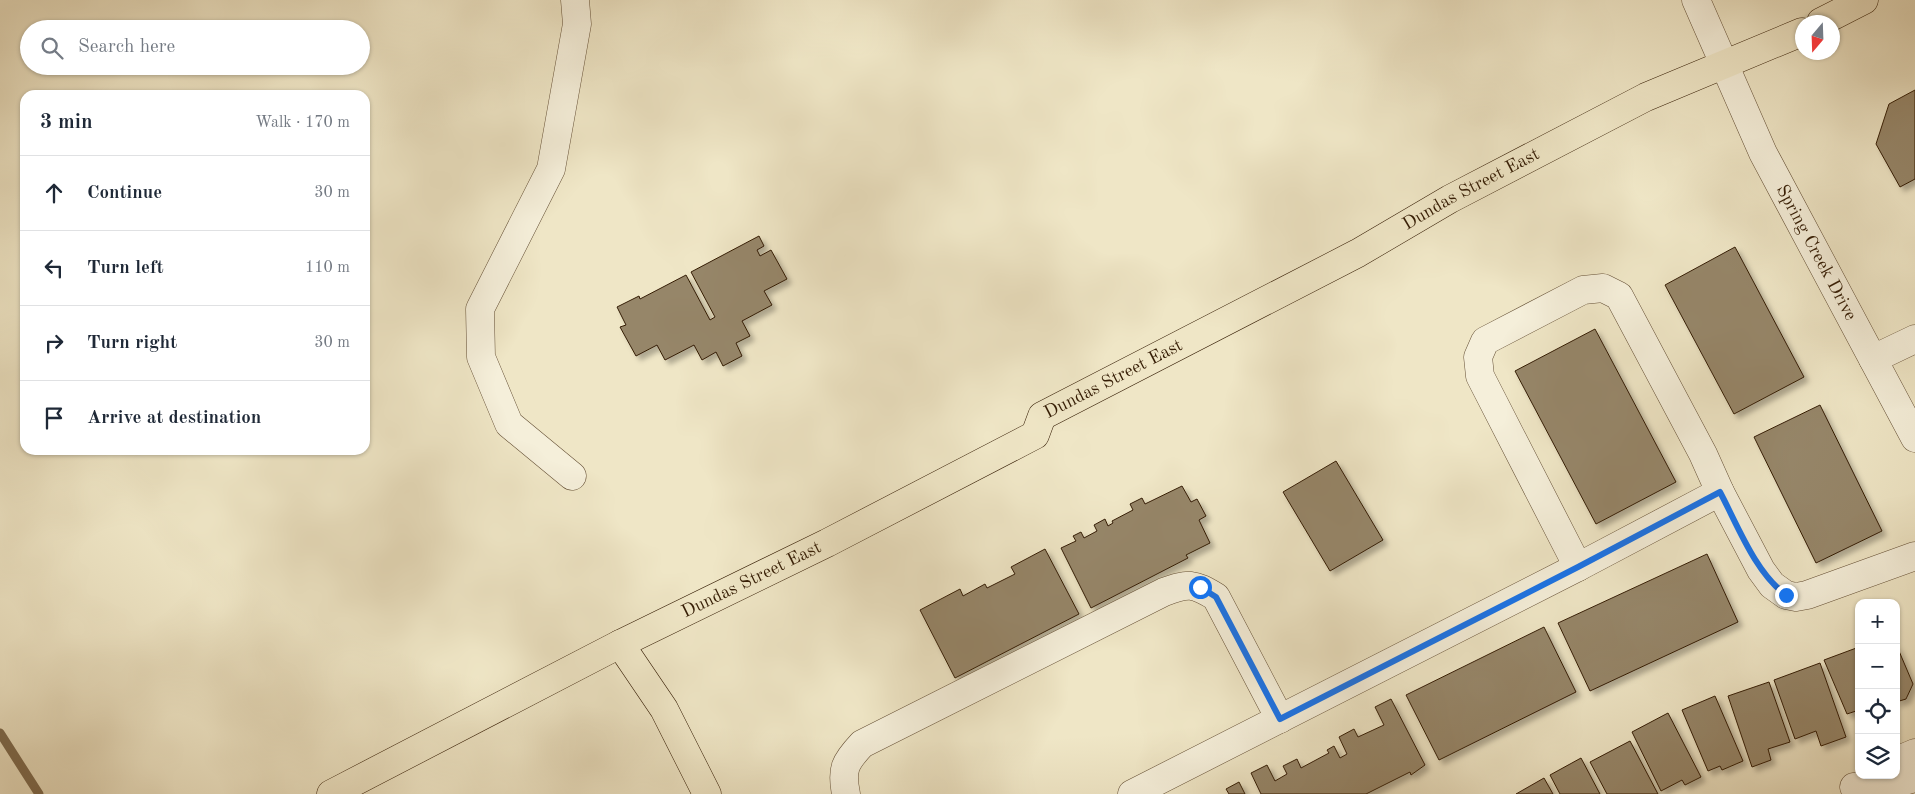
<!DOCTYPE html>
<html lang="en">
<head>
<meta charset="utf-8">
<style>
	body { margin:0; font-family:"Old Standard TT",serif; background:#f6f6f7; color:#1f2937 }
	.controls { position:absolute; right:15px; bottom:15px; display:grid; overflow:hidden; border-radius:10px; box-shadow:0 1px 4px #0004 }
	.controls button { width:45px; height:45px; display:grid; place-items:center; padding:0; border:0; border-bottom:1px solid #e0e1e3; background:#fff; color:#1f2937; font:25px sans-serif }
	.compass { position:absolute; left:1795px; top:15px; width:45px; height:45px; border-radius:50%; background:#fff; box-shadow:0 1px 4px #0004; rotate:199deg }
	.stop { position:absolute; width:15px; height:15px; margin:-11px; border:4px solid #1a73e8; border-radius:50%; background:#fff }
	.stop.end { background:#1a73e8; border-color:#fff; box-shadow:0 1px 5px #0008 }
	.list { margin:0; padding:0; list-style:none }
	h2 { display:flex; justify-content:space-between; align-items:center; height:65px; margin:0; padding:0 20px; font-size:21px }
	h2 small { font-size:16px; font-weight:400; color:#747a83 }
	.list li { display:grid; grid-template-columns:32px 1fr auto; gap:15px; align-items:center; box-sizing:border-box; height:75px; padding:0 20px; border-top:1px solid #e0e1e3 }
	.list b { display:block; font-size:19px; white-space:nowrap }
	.list em { font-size:16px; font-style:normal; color:#747a83 }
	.icon { flex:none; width:28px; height:28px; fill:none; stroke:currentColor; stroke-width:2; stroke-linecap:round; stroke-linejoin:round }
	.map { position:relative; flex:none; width:1915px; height:794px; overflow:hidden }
	.search { position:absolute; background:#fff; box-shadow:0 1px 4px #0004; left:20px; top:20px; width:350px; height:55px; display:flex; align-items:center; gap:12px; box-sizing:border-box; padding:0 18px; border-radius:28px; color:#747a83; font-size:19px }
	.panel { position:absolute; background:#fff; box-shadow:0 1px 4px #0004; left:20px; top:90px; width:350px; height:365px; border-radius:15px }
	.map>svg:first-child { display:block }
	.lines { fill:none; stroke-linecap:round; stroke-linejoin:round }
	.stream { stroke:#7f6d51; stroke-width:9 }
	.building { fill:#968669; stroke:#351d05; filter:url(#shadow) }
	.minor-casing { stroke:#644f35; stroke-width:29 }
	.major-casing { stroke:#351d05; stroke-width:29 }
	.minor { stroke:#f5efda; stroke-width:28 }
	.major { stroke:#efe6c6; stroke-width:28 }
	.route { stroke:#1a73e8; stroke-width:6 }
	.labels { text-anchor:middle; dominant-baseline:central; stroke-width:4; stroke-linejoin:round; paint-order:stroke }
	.street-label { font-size:18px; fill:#351d05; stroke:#f5efda }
</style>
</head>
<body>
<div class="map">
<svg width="1915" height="794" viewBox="0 0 1915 794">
	<defs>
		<filter id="shadow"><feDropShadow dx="4.5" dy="4.5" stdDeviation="2.5" flood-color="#0004"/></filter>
	</defs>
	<rect width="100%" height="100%" fill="#efe6c6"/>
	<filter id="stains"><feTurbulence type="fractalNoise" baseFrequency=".004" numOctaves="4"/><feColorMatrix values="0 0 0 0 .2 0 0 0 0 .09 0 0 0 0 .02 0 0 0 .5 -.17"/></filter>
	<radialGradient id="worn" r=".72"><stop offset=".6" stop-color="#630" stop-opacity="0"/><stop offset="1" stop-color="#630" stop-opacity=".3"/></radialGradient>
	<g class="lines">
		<path class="stream" d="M0 733 39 794"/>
	</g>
	<g class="building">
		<path d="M1915 90V179L1900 187 1876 144 1889 104Z"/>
		<path d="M759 236 764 246 757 250 760 256 771 250 787 279 764 291 772 305 742 321 750 336 736 343 742 356 723 366 716 352 702 360 694 345 665 360 657 345 636 356 620 327 626 325 617 307 639 296 640 299 686 275 710 320 715 317 691 272Z"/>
		<path d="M1735 247 1804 377 1734 414 1665 285Z"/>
		<path d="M1595 329 1676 482 1596 524 1515 371Z"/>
		<path d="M1820 405 1882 531 1816 563 1754 437Z"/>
		<path d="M1336 461 1383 540 1330 571 1283 492Z"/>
		<path d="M1182 486 1191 502 1197 499 1206 516 1199 520 1210 543 1186 555 1188 558 1091 608 1061 548 1076 541 1073 536 1081 532 1084 538 1097 531 1094 525 1105 519 1108 526 1113 523 1112 521 1133 510 1130 504 1142 498 1145 504Z"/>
		<path d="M1045 549 1079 614 955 678 920 610 960 589 963 596 985 584 987 588 1015 574 1011 567Z"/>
		<path d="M1707 554 1738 622 1590 691 1558 623Z"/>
		<path d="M1544 627 1576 692 1439 760 1406 695Z"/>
		<path d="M1896 644 1913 684 1906 699 1896 702Z"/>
		<path d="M1859 647V710L1847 714 1824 660Z"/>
		<path d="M1820 663 1846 737 1821 746 1816 731 1795 739 1774 680Z"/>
		<path d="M1769 682 1790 742 1768 749 1771 760 1752 767 1728 696Z"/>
		<path d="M1715 696 1743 761 1722 770 1720 766 1708 771 1682 710Z"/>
		<path d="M1391 699 1425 765 1411 775 1410 772 1366 794H1261L1251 773 1267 765 1275 781 1287 774 1283 766 1297 759 1301 768 1329 753 1327 750 1334 746 1340 758 1347 754 1339 737 1354 729 1358 737 1384 725 1375 707Z"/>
		<path d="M1668 713 1701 777 1685 785 1682 780 1661 791 1632 732Z"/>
		<path d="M1630 741 1658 794H1607L1590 762Z"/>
		<path d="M1581 758 1600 794H1560L1550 775Z"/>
		<path d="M1544 778 1553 794H1516Z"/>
		<path d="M1239 782 1245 794H1229L1226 789Z"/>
	</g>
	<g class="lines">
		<g class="minor-casing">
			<g id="minor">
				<path id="s1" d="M1696 0 1763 153 1915 438"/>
				<path d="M1873 359 1915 339"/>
				<path d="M572 476 509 424 481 357 480 309 551 169 577 24 575 0"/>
				<path d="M1578 567 1720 492"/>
				<path d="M1896 761 1915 753"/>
				<path d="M1854 787 1897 783 1915 778"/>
				<path d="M846 794C841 769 845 762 862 744L1164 592C1189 583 1193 583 1216 597L1280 719"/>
				<path d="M1132 794 1578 567 1480 376 1478 357 1485 341 1583 290 1603 288 1619 296 1703 454 1720 492 1761 570 1772 585 1786 595 1796 597 1807 595 1915 556"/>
			</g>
		</g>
		<g class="major-casing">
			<g id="major">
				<path d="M1821 22 1864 0"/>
				<path d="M620 644 664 709 707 794"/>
				<path id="s2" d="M331 794 620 644 827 543 1035 435 1042 416 1358 253 1450 199 1646 97 1802 32"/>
			</g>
		</g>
		<use href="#minor" class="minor"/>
		<use href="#major" class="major"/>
	</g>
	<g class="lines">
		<path class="route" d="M1200 587 1216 597 1280 719 1578 567 1720 492C1738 526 1755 572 1786 595"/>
	</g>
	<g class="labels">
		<g class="street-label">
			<text stroke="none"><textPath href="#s2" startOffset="1296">Dundas Street East</textPath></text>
			<text stroke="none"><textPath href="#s1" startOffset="280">Spring Creek Drive</textPath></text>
			<text stroke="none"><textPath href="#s2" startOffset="891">Dundas Street East</textPath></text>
			<text stroke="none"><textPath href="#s2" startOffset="472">Dundas Street East</textPath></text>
		</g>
	</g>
	<rect width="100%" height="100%" filter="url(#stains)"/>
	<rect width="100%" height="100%" fill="url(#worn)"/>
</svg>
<div class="controls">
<button>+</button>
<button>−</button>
<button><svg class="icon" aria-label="locate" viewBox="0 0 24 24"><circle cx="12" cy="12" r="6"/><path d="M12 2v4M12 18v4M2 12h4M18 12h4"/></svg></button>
<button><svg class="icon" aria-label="layers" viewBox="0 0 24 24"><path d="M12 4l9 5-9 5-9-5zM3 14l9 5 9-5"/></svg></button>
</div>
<svg class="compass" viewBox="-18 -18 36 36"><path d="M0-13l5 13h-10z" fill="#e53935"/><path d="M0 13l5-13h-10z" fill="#747a83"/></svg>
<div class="stop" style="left:1200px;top:587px"></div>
<div class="stop end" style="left:1786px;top:595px"></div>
<div class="search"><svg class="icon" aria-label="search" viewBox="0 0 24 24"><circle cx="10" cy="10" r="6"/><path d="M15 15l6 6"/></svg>Search here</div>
<section class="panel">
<h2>3 min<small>Walk · 170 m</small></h2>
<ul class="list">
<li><svg class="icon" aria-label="ahead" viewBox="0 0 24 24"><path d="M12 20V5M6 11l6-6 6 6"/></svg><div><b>Continue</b></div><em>30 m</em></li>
<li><svg class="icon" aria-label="left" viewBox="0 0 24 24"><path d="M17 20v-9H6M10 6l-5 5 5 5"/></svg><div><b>Turn left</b></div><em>110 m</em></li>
<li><svg class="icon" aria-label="right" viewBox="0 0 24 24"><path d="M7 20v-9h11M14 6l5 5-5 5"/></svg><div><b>Turn right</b></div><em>30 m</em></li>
<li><svg class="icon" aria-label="arrive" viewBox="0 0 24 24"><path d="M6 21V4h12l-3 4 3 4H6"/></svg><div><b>Arrive at destination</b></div></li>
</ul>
</section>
</div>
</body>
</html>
